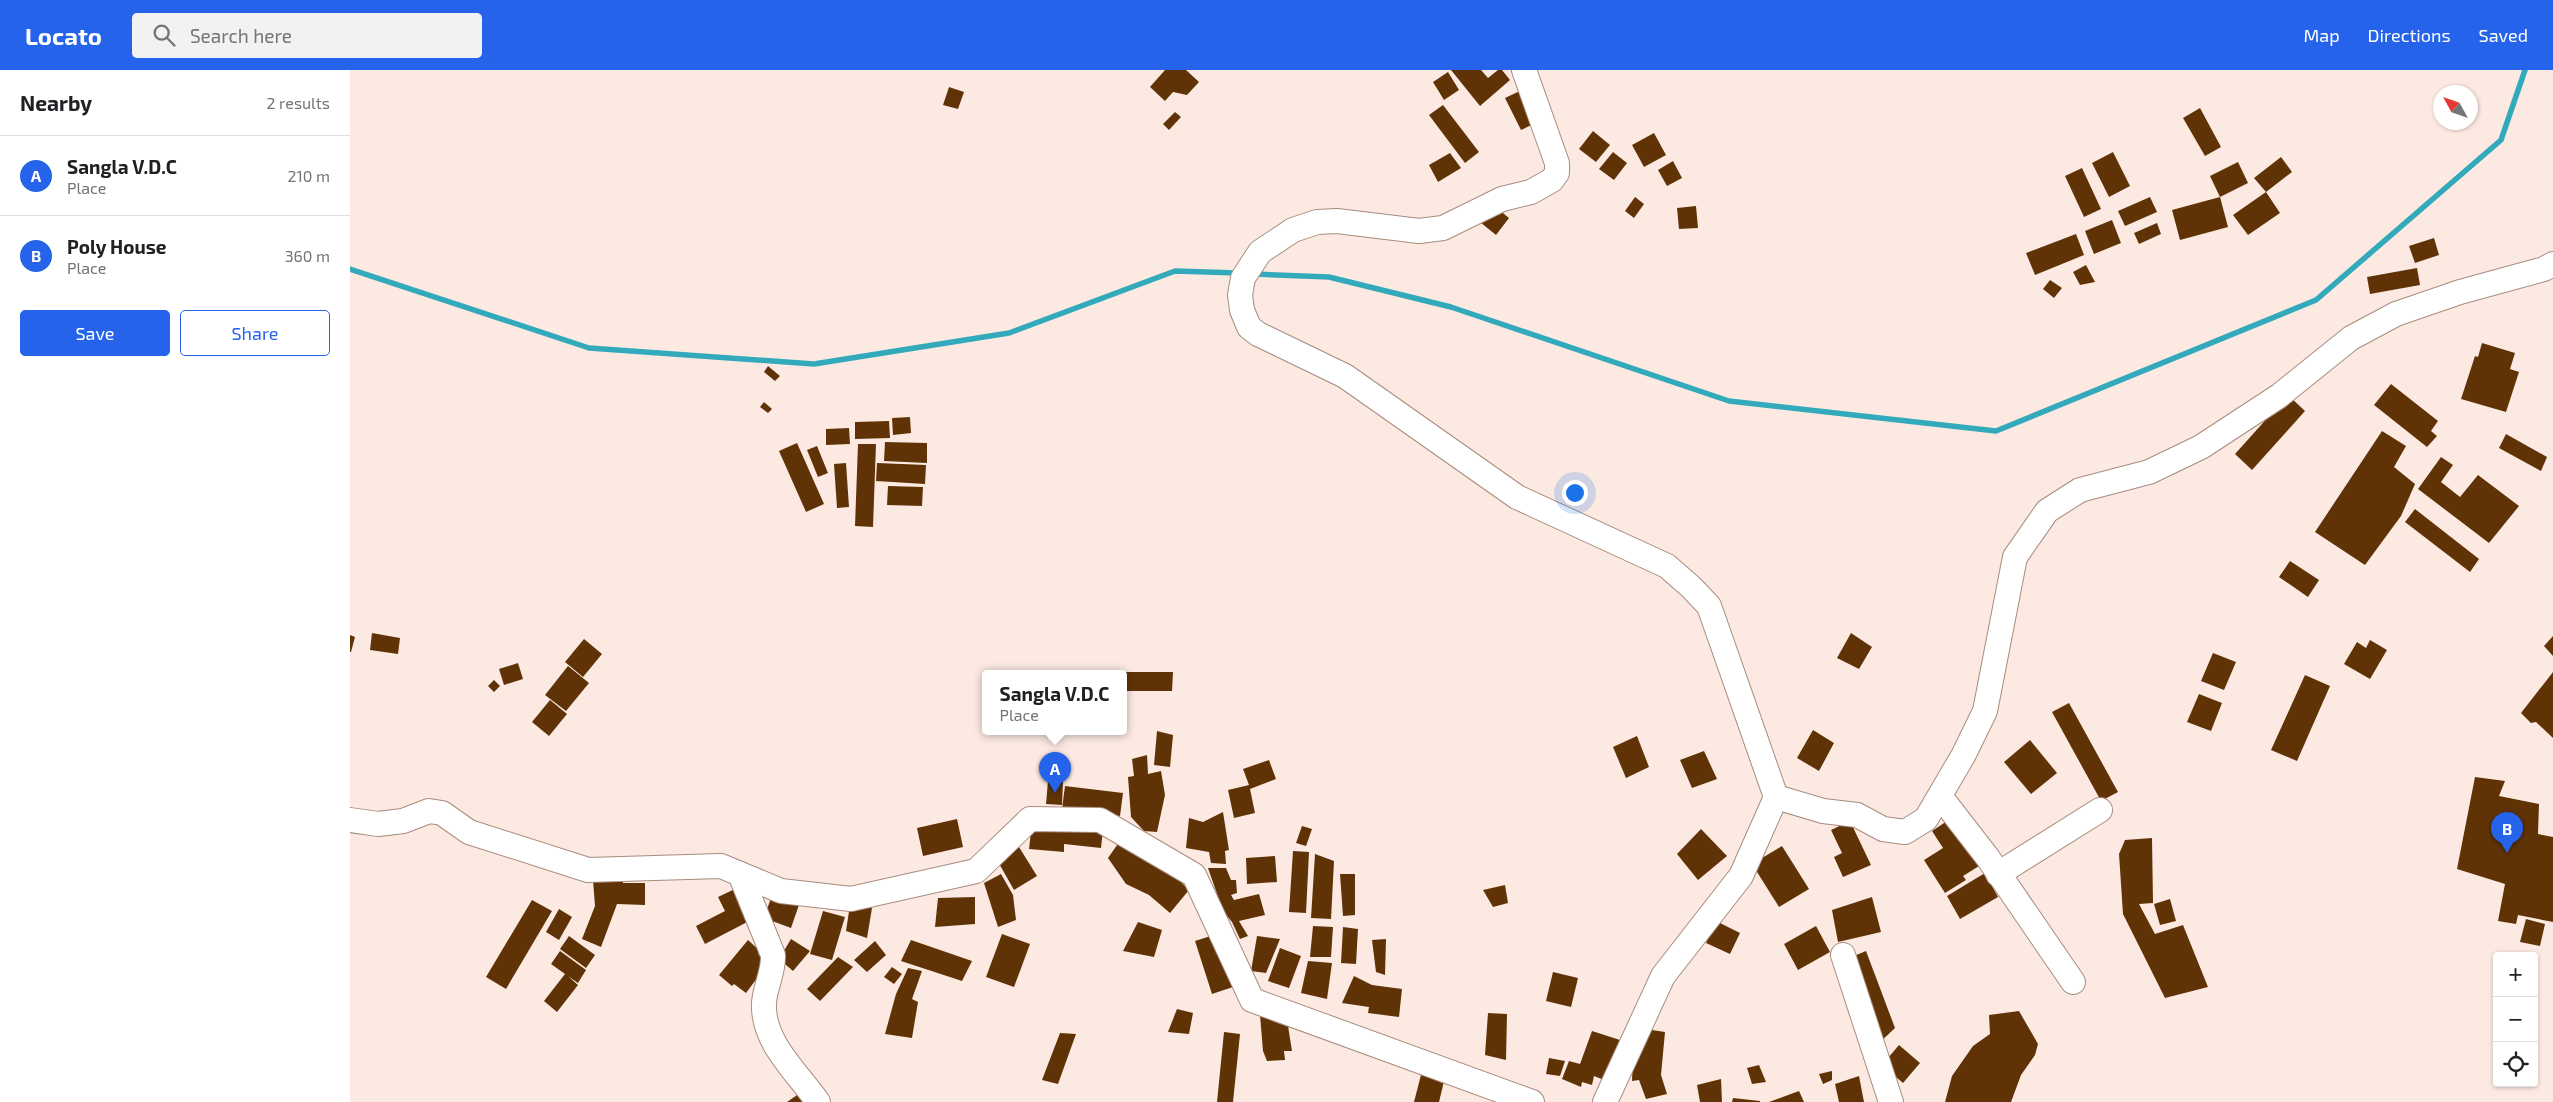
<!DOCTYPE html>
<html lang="en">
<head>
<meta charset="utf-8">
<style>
	body { margin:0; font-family:"Exo 2",sans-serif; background:#f2f2f2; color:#202124 }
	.controls { position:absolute; right:15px; bottom:15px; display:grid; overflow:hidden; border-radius:5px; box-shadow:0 1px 4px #0004 }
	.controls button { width:45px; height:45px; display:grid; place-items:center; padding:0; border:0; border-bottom:1px solid #e0e0e0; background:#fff; color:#202124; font:25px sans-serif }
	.compass { position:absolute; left:2083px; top:15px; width:45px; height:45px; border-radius:50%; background:#fff; box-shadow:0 1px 4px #0004; rotate:310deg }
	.you { position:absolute; left:1224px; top:422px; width:18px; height:18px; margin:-12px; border:4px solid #fff; border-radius:50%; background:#1a73e8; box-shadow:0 0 0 8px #1a73e833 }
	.badge { display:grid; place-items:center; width:32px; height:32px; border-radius:50%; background:#2563eb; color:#fff; font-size:16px; font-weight:700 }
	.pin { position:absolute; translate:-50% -41px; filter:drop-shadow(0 1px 2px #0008) }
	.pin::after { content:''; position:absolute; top:26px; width:18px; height:15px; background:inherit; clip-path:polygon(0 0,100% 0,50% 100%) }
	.popup { position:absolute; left:632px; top:600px; width:145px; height:65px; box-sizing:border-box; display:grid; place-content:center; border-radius:5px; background:#fff; filter:drop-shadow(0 1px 4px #0005); font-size:16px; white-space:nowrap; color:#757577 }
	.popup b { font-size:19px; color:#202124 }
	.popup::after { content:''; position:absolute; left:50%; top:100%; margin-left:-10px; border:10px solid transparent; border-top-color:#fff }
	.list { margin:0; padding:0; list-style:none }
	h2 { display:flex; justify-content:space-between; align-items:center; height:65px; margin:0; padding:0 20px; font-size:21px }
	h2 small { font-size:16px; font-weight:400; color:#757577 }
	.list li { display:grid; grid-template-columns:32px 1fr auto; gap:15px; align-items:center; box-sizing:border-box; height:80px; padding:0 20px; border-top:1px solid #e0e0e0 }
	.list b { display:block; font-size:19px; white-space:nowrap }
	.list p { margin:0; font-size:16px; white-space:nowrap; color:#757577 }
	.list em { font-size:16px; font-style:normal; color:#757577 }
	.actions { display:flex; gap:10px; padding:15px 20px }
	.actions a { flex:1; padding:11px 0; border:1px solid #2563eb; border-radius:5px; text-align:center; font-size:18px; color:#2563eb }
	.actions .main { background:#2563eb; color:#fff }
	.icon { flex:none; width:28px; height:28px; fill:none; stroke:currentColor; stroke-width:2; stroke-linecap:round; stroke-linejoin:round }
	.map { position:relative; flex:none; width:2203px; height:1032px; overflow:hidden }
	header { display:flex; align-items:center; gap:30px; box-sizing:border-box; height:70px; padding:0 25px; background:#2563eb; color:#fff }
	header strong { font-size:24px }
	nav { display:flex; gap:28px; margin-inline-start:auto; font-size:18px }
	.search { width:350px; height:45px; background:#f2f2f2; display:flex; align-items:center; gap:12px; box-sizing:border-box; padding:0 18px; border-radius:5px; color:#757577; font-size:19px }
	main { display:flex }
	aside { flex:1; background:#fff }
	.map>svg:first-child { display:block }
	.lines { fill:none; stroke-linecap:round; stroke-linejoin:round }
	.stream { stroke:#33a9bc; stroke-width:5.5 }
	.building { fill:#603307 }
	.minor-casing { stroke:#a78c7e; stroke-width:26 }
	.minor { stroke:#fff; stroke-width:24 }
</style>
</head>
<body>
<header>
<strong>Locato</strong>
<div class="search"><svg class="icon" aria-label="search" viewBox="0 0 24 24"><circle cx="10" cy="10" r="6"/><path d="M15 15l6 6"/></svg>Search here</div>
<nav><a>Map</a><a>Directions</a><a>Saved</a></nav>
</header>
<main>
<aside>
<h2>Nearby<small>2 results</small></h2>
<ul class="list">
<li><span class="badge">A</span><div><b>Sangla V.D.C</b><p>Place</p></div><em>210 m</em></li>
<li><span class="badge">B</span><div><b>Poly House</b><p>Place</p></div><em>360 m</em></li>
</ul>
<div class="actions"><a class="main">Save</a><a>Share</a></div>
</aside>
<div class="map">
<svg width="2203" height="1032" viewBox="0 0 2203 1032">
	<rect width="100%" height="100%" fill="#fceae2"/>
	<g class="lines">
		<g class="stream">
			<path d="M0 199 239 278 464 294 659 263 825 201 888 203"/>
			<path d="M903 204 979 207 1101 237 1379 331 1646 361 1966 230 2151 70 2175 0"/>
		</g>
	</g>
	<g class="building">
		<path d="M815 0H836L849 12 837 25 823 22 815 31 800 17Z"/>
		<path d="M1101 0H1131L1138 8 1148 0H1152L1160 10 1130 36Z"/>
		<path d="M1098 2 1109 20 1094 30 1083 12Z"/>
		<path d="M599 17 614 22 608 39 593 35Z"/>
		<path d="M1172 20 1188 52 1171 60 1155 28Z"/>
		<path d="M1093 35 1129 82 1115 93 1079 45Z"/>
		<path d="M1850 38 1871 77 1855 86 1833 48Z"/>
		<path d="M825 42 831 47 819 60 813 54Z"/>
		<path d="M1243 61 1260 75 1246 92 1229 79Z"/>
		<path d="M1304 63 1316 85 1294 97 1282 75Z"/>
		<path d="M1263 82 1277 93 1264 110 1249 99Z"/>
		<path d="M1763 82 1780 116 1759 127 1742 93Z"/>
		<path d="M1100 83 1111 98 1088 112 1079 95Z"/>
		<path d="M1931 87 1942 102 1916 122 1904 108Z"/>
		<path d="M1323 91 1332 108 1317 116 1308 100Z"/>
		<path d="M1888 92 1898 113 1870 127 1860 106Z"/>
		<path d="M1732 98 1751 139 1734 147 1715 106Z"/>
		<path d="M1916 122 1930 143 1898 165 1883 145Z"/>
		<path d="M1285 127 1294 134 1284 148 1275 141Z"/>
		<path d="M1800 127 1807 142 1775 156 1768 141Z"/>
		<path d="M1870 127 1878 157 1830 170 1822 140Z"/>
		<path d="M1143 135 1159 148 1146 165 1130 152Z"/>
		<path d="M1346 136 1348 158 1329 159 1327 138Z"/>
		<path d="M1762 150 1771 173 1744 184 1735 161Z"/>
		<path d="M1807 153 1811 164 1789 174 1784 163Z"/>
		<path d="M1726 164 1734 185 1685 205 1676 183Z"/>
		<path d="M2084 168 2089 185 2065 193 2059 176Z"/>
		<path d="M1736 195 1745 212 1730 215 1723 202Z"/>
		<path d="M2067 198 2070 215 2020 224 2017 207Z"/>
		<path d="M1700 210 1712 218 1704 228 1693 219Z"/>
		<path d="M2132 273 2165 283 2160 299 2169 302 2156 342 2111 329 2125 286 2128 287Z"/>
		<path d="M418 296 430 306 425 311 414 302Z"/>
		<path d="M2041 314 2088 351 2081 361 2087 366 2077 377 2024 335Z"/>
		<path d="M1938 325 1955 341 1902 400 1885 384Z"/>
		<path d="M414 332 422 339 418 343 410 337Z"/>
		<path d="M560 347 561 363 543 365 542 348Z"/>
		<path d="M539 351 540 368 505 369V352Z"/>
		<path d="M499 358 500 374 476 375V359Z"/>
		<path d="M2032 361 2056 376 2044 397 2065 414 2051 446 2015 495 1965 462Z"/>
		<path d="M2156 364 2197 387 2191 401 2149 378Z"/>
		<path d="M535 372 577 373V393L534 391Z"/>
		<path d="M447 373 474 434 456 442 429 381Z"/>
		<path d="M508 374H526L523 457 505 456Z"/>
		<path d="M467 376 478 403 468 407 457 380Z"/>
		<path d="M2091 387 2103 395 2091 412 2110 427 2128 405 2169 436 2139 473 2068 419Z"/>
		<path d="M496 393 499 437 487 438 484 394Z"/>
		<path d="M527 393 576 395 575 414 526 411Z"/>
		<path d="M538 416 573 417 572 436 537 435Z"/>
		<path d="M2065 439 2129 489 2120 502 2055 452Z"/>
		<path d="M1940 491 1969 510 1958 527 1929 507Z"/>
		<path d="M22 563 50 568 48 584 20 580Z"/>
		<path d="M1501 563 1522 577 1509 599 1487 588Z"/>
		<path d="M0 565 5 567 1 582H0Z"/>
		<path d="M2203 566V586L2194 576Z"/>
		<path d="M234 569 252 584 233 607 215 592Z"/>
		<path d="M2020 570 2037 580 2020 609 1994 594 2007 572 2016 578Z"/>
		<path d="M1863 583 1886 592 1874 620 1851 611Z"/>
		<path d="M168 593 173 609 154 615 149 599Z"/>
		<path d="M218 596 239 613 216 641 195 625Z"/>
		<path d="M755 602H823L822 621H774V604H755Z"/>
		<path d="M2203 602V668L2186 652 2181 653 2171 643Z"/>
		<path d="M1955 605 1980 616 1947 691 1921 680Z"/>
		<path d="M144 610 150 616 144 622 138 616Z"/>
		<path d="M1849 624 1872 633 1861 661 1837 652Z"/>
		<path d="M200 630 217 644 199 666 182 652Z"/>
		<path d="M1719 633 1768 722 1751 731 1702 642Z"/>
		<path d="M1463 660 1484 673 1469 701 1447 688Z"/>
		<path d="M807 661 823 665 820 697 804 695Z"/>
		<path d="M692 662H705L698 668Z"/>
		<path d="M1287 666 1299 697 1276 708 1263 677Z"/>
		<path d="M1680 670 1707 703 1681 724 1654 692Z"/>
		<path d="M1354 681 1367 709 1342 718 1330 690Z"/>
		<path d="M797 685 798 704 811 701 815 725 807 762 794 761 781 747 778 707 784 706 782 689Z"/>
		<path d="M919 690 926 709 900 719 905 743 884 748 878 720 899 715 893 699Z"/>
		<path d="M2125 707 2155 711 2149 726 2189 734 2188 764 2203 767V852L2168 845 2166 854 2148 851 2155 814 2107 799Z"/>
		<path d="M698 711 713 712 712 735 696 734Z"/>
		<path d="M715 716 773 723 770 746 712 739Z"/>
		<path d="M873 742 879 780 875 781 876 794 861 793 859 782 836 778 839 748 853 752Z"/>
		<path d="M607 749 613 777 573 786 567 758Z"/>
		<path d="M1600 749 1629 796 1613 806 1616 810 1595 823 1574 790 1593 778 1582 761Z"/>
		<path d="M1500 751 1521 795 1493 807 1484 787 1492 783 1481 760Z"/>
		<path d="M682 752 753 759 751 778 714 774V782L679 779Z"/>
		<path d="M952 756 962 759 956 776 946 773Z"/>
		<path d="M1351 759 1377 786 1348 810 1327 784Z"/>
		<path d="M772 768 820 801 839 820 820 843 799 825 776 814 758 788Z"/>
		<path d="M1802 768 1803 833 1789 834 1805 864 1833 855 1858 917 1815 928 1773 844 1769 784 1775 770Z"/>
		<path d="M1432 776 1459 819 1429 837 1402 794Z"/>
		<path d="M669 777 687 806 664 820 647 790Z"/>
		<path d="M943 781 959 782 956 843 939 842Z"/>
		<path d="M965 784 984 791 981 849 961 848Z"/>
		<path d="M925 786 927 812 897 814 896 788Z"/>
		<path d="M858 798H876L881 810H886L887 823 881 825 884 830 909 824 915 845 889 851 898 866 890 869 882 852 873 841Z"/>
		<path d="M1635 803 1648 827 1610 849 1597 826Z"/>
		<path d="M651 804 663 825 666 850 648 857 634 813Z"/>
		<path d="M990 804H1005V845L993 846Z"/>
		<path d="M272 808 273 813H295V835L267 834 251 877 232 869 245 836 243 810Z"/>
		<path d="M1155 815 1158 833 1143 837 1133 820Z"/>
		<path d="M387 818 403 849 355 874 346 856 375 841 368 827Z"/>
		<path d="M625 827V854L585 857 588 828Z"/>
		<path d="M1522 827 1531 862 1488 872 1482 840Z"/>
		<path d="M421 828 451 829 441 858 414 848Z"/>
		<path d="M1820 829 1826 851 1810 855 1804 834Z"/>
		<path d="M182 830 202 841 156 919 136 907Z"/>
		<path d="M500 835 522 838 517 868 496 861Z"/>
		<path d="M209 839 222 847 209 870 196 862Z"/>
		<path d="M473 841 495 847 482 890 460 884Z"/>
		<path d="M2176 849 2195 854 2190 876 2170 872Z"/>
		<path d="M1366 851 1390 863 1380 884 1356 873Z"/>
		<path d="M788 852 812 860 804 887 773 881Z"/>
		<path d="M963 856 983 857 981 887H960Z"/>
		<path d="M1466 856 1480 882 1448 900 1434 874Z"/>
		<path d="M993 857 1008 859 1006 894 991 893Z"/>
		<path d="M652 864 680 874 664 917 636 907Z"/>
		<path d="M867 864 883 917 862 924 845 871Z"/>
		<path d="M219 866 245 885 236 898 210 879Z"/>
		<path d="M907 866 930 869 916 903 901 901Z"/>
		<path d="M441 869 460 881 443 901 429 889Z"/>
		<path d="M1036 869 1035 905 1026 902 1022 870Z"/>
		<path d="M398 870 410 881 408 884 419 892 396 923 384 914 382 916 369 905Z"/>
		<path d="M561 870 622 891 612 911 551 891Z"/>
		<path d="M525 871 536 885 517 902 504 890Z"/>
		<path d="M930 878 951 886 939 918 918 911Z"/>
		<path d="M210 881 236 900 228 913 218 906 228 915 207 942 194 931 215 904 201 894Z"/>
		<path d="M1516 881 1545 958 1528 974 1499 888Z"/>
		<path d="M488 887 503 897 470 931 457 919Z"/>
		<path d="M958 891 982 893 977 929 951 923Z"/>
		<path d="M542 897 552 904 544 914 534 907Z"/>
		<path d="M558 898 572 901 562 929 568 932 562 968 535 964 546 924Z"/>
		<path d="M1203 902 1228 908 1221 937 1196 931Z"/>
		<path d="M1004 906 1022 915 1052 919 1049 947 1018 943 1019 937 992 933Z"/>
		<path d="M827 939 843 943 839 964 818 962Z"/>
		<path d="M1669 941 1688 974 1685 985 1671 1005 1661 1032H1595L1602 1006 1623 976 1640 964 1639 945Z"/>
		<path d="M936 943 942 981H934L935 990 917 991 913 981 910 945Z"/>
		<path d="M1138 943 1157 944 1156 990 1135 985Z"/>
		<path d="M1289 958 1315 962 1311 1005 1317 1024 1296 1029 1289 1010 1282 1011 1283 981Z"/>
		<path d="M1242 961 1270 970 1254 1010 1244 1006 1242 1015 1232 1012 1231 1017 1212 1009 1219 991 1230 994Z"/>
		<path d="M874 962 890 964 883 1032H867Z"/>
		<path d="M710 963 726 964 708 1014 692 1010Z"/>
		<path d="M1549 975 1570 993 1553 1013 1532 995Z"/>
		<path d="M1199 988 1215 991 1210 1006 1196 1004Z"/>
		<path d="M1409 995 1416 1012 1402 1014 1397 998Z"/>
		<path d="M1072 1001 1095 1007 1089 1032H1064Z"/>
		<path d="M1482 1001V1010L1473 1014 1469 1004Z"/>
		<path d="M1509 1006 1514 1032H1489L1485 1014Z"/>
		<path d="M1371 1009 1372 1032H1350L1347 1015Z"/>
		<path d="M1449 1021 1454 1032H1419Z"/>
		<path d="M450 1023 457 1032H437Z"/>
		<path d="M1383 1028 1410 1031V1032H1382Z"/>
	</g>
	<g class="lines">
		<g class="minor-casing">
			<g id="minor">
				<path d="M1174 0 1207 93V103L1202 110 1181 122 1152 129 1093 158 1069 161 987 151 967 152 943 160 910 182 893 208 890 225 892 240 899 257 908 264 995 306 1167 427 1317 496 1341 517 1359 536 1426 727 1391 806 1313 906 1255 1032"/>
				<path d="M1590 726 1638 788 1723 912"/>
				<path d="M1426 727 1473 741 1507 745 1533 759 1555 762 1576 749 1613 686 1635 641 1665 487 1697 441 1730 420 1799 402 1851 377 1929 326 2001 268 2046 244 2110 222 2194 199 2203 194"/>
				<path d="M0 750 28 754 53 751 79 741 92 743 119 762 238 800 371 796 431 821 501 829 626 801 680 749 750 750 844 805 902 930 1182 1032"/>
				<path d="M390 804 423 885C424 902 415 916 414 933 412 972 447 1002 468 1032"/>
				<path d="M1648 804 1750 740"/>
				<path d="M1493 885 1541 1032"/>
			</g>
		</g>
		<use href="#minor" class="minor"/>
	</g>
</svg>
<div class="controls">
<button>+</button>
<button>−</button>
<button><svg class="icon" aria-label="locate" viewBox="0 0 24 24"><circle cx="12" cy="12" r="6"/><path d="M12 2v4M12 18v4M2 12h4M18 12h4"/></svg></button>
</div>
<svg class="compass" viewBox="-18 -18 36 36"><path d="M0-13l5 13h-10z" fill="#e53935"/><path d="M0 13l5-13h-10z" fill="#757577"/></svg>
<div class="you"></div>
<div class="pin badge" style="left:705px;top:723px">A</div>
<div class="popup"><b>Sangla V.D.C</b>Place</div>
<div class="pin badge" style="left:2157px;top:783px">B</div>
</div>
</main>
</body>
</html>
